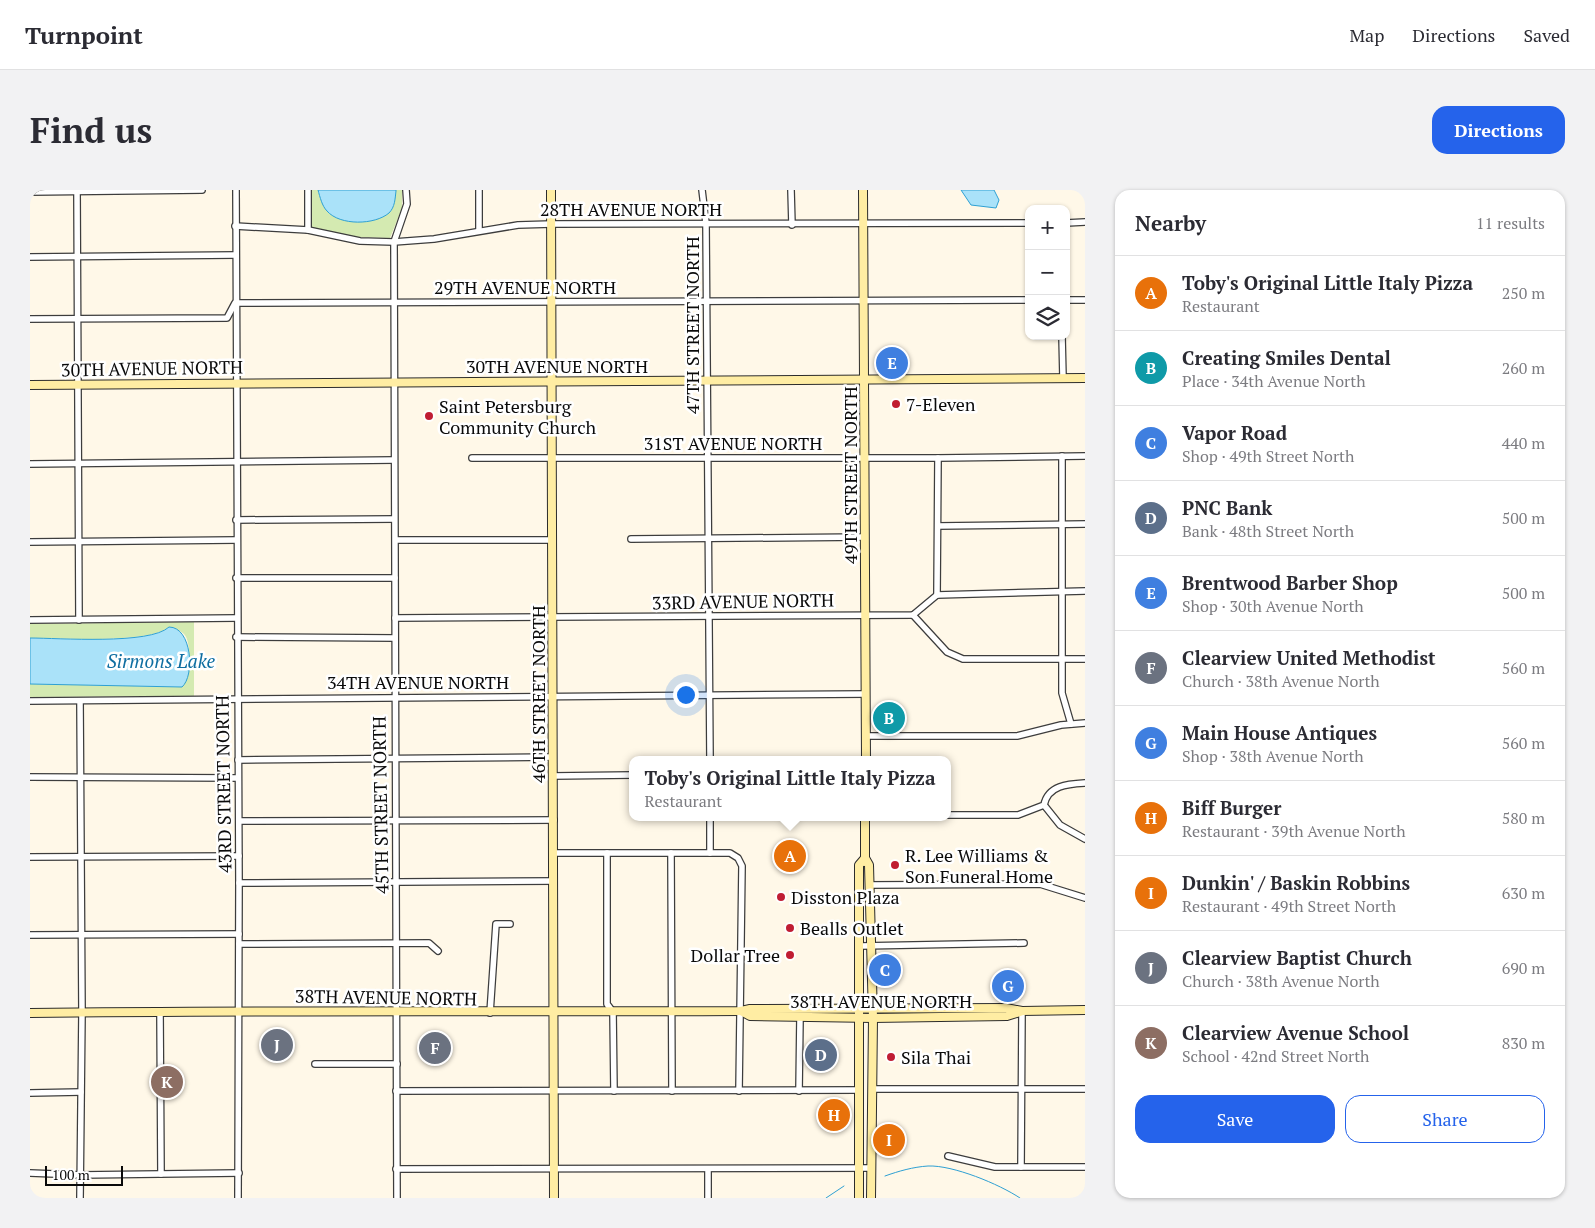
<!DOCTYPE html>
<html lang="en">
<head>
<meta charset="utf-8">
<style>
	body { margin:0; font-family:"PT Serif",serif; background:#f2f2f3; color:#2b2b33 }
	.controls { position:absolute; right:15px; top:15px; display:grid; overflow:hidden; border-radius:10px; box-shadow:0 1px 4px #0004 }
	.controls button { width:45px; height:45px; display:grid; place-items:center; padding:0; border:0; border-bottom:1px solid #e1e1e2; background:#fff; color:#2b2b33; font:25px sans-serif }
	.scale { position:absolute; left:15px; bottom:12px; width:78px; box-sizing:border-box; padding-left:5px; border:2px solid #0a0a0a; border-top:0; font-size:14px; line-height:18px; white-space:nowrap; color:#0a0a0a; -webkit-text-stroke:4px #fff; paint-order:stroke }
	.you { position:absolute; left:655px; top:504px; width:18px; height:18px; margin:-12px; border:4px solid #fff; border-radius:50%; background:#1a73e8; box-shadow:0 0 0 8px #1a73e833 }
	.badge { display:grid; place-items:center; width:32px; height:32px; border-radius:50%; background:#2563eb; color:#fff; font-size:16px; font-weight:700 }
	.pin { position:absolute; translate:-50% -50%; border:2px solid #fff; box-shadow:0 1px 5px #0006 }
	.popup { position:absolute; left:599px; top:566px; width:322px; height:65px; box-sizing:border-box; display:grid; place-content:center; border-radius:10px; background:#fff; filter:drop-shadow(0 1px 4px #0005); font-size:16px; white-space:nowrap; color:#7c7c81 }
	.popup b { font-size:19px; color:#2b2b33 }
	.popup::after { content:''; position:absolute; left:50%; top:100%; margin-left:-10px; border:10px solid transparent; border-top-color:#fff }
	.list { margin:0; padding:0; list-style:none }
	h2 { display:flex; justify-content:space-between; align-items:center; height:65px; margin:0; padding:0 20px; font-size:21px }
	h2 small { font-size:16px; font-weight:400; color:#7c7c81 }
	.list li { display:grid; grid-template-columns:32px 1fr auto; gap:15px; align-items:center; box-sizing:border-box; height:75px; padding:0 20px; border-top:1px solid #e1e1e2 }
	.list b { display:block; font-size:19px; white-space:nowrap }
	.list p { margin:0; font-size:16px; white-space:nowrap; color:#7c7c81 }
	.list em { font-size:16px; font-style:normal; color:#7c7c81 }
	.actions { display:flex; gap:10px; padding:15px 20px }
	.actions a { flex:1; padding:11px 0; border:1px solid #2563eb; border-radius:15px; text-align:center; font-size:18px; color:#2563eb }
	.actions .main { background:#2563eb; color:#fff }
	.icon { flex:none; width:28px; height:28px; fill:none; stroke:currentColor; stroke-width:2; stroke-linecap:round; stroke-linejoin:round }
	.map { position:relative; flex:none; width:1055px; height:1008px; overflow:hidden; border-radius:15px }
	header { display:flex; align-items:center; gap:30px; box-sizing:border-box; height:70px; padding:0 25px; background:#fff; border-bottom:1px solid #e1e1e2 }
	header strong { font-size:24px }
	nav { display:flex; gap:28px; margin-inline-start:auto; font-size:18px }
	.intro { display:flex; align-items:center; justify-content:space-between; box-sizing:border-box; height:120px; padding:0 30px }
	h1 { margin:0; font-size:35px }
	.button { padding:12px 22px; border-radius:15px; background:#2563eb; color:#fff; font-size:18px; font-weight:700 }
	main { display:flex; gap:30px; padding:0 30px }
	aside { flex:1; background:#fff; border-radius:15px; box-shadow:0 1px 4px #0004 }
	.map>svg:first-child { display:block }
	.green { fill:#d4eab1 }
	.water { fill:#aae2f9; stroke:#2ea0d3 }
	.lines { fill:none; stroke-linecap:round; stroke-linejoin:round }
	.stream { stroke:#2ea0d3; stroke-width:1 }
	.street-casing { stroke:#3d3d3d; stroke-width:8 }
	.secondary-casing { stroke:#2c2c2c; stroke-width:10 }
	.street { stroke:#fff; stroke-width:5.5 }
	.secondary { stroke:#ffeda3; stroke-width:8 }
	.poi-dot { fill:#c01d33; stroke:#fff; stroke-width:2 }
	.labels { text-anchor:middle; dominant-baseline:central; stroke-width:5; stroke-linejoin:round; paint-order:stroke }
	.street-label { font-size:18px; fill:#0a0a0a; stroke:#fff }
	.poi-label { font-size:18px; fill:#0a0a0a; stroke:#fff; text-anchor:start }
	.water-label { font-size:19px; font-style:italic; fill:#0f6ea1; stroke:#fff }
</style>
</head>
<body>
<header>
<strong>Turnpoint</strong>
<nav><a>Map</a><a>Directions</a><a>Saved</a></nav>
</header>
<div class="intro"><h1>Find us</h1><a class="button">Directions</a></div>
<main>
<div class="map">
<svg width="1055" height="1008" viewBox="0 0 1055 1008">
	<rect width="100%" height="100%" fill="#fff8e8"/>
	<g class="green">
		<path d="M282 0H288C300 45 331 27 363 17L366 0H372V18L360 48 324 47 282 39Z"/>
		<path d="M164 432V506L0 507V494L152 497C158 487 163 453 154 444 150 440 144 439 139 437 120 454 28 448 0 448V434Z"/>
	</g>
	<g class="water">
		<path d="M288 0H366V1C365 9 365 17 359 23 345 35 310 36 297 21 292 16 290 7 288 0Z"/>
		<path d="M931 0H964L969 10 966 18 941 15Z"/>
		<path d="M139 437C162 437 165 486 152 497L0 494V448C28 448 120 455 139 437Z"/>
	</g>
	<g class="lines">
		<g class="stream">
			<path d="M855 986C869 981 883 977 898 976 923 975 969 994 990 1008"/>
			<path d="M796 1008 814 996"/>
		</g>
		<g class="street-casing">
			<g id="street">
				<path d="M47 0 49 430"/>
				<path d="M206 0 209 693 208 1008"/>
				<path d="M278 0V40"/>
				<path d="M449 0V40"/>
				<path d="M672 0 676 33 680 570"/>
				<path d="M761 0 762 35"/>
				<path d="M0 2 172 0"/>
				<path d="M1036 33 1055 32"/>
				<path d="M205 36 278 40 330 51 364 52 404 49 488 35 522 34 999 33"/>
				<path d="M0 67 205 65"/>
				<path d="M1036 110H1055"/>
				<path d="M0 129 197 128 205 113 999 110"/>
				<path d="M1032 146 1033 188"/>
				<path d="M1032 266V503L1041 534"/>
				<path d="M442 268H908L1055 266"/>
				<path d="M0 274 364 270"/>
				<path d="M206 330 364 329"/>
				<path d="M908 336 1055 334"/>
				<path d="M601 349 835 347"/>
				<path d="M366 350H522"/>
				<path d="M0 352 206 350"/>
				<path d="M206 388H365"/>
				<path d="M907 405 908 268"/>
				<path d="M883 425 917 462 933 469H1055"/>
				<path d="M365 428 883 425 907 405 1055 401"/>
				<path d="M0 430 206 428"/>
				<path d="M206 447 364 448"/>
				<path d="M0 511 835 504"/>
				<path d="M50 511 52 822 50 1008"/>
				<path d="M836 546H987L1031 535 1055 533"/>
				<path d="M208 570 523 567"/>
				<path d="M523 586 602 585"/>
				<path d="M0 587 208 588"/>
				<path d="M1014 615 1030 635 1055 649"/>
				<path d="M918 625H988L1014 615C1018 595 1038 594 1055 593"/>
				<path d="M680 627V663"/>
				<path d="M209 631 524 630"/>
				<path d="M524 663H700L708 668 712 676 709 901"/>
				<path d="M577 663V814L583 822 584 901"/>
				<path d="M641 663 642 901"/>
				<path d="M0 667 209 666"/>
				<path d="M209 693 524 691"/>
				<path d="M839 695 1010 694 1055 708"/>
				<path d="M0 745 209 744"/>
				<path d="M209 754 399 753 408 761"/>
				<path d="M831 756 994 753"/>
				<path d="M130 821 131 984"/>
				<path d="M460 823 466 734H480"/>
				<path d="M285 874H367"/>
				<path d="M842 899H1055"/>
				<path d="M366 901 830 900"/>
				<path d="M769 901 770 827"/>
				<path d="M0 903 51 902"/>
				<path d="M918 966 965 977H1055"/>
				<path d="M991 977 992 821"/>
				<path d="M366 979 841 978"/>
				<path d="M678 980V1008"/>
				<path d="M0 983 50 985 209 983"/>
				<path d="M367 1008 364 52 377 14 376 0"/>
			</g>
		</g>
		<g class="secondary-casing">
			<g id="secondary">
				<path d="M521 0 524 1008"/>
				<path d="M833 0 836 570"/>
				<path d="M0 195 1055 188"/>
				<path d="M835 668 839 675 843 828 841 1008"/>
				<path d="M835 672V627"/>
				<path d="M711 821 720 826 843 828 977 826 990 822"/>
				<path d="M0 823C237 820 474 822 711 821L720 819 976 818 992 821 1055 820"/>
				<path d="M829 1008V675L835 668"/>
			</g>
		</g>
		<use href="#street" class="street"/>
		<use href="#secondary" class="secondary"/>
	</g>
	<g class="poi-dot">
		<circle cx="866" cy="214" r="5"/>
		<circle cx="399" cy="226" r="5"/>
		<circle cx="865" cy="675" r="5"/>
		<circle cx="751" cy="707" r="5"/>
		<circle cx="760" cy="738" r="5"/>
		<circle cx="760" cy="765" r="5"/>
		<circle cx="861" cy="867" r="5"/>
	</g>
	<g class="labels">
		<g class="street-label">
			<text x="601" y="19">28TH AVENUE NORTH</text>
			<text x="495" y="97">29TH AVENUE NORTH</text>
			<text transform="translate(662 135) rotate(-90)">47TH STREET NORTH</text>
			<text x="527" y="176">30TH AVENUE NORTH</text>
			<text transform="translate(122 178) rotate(-1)">30TH AVENUE NORTH</text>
			<text x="703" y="253">31ST AVENUE NORTH</text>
			<text transform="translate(820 285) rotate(-90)">49TH STREET NORTH</text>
			<text transform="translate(713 411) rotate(-1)">33RD AVENUE NORTH</text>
			<text x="388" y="492">34TH AVENUE NORTH</text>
			<text transform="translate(508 504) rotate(-90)">46TH STREET NORTH</text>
			<text transform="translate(193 594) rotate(-91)">43RD STREET NORTH</text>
			<text transform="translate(350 615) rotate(-91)">45TH STREET NORTH</text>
			<text transform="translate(356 807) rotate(1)">38TH AVENUE NORTH</text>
			<text x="851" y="811">38TH AVENUE NORTH</text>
		</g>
		<g class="poi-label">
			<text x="876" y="214">7-Eleven</text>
			<text x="409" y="216">Saint Petersburg<tspan x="409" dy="21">Community Church</tspan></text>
			<text x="875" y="665">R. Lee Williams &amp;<tspan x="875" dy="21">Son Funeral Home</tspan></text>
			<text x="761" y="707">Disston Plaza</text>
			<text x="770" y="738">Bealls Outlet</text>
			<text x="750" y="765" text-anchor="end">Dollar Tree</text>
			<text x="871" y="867">Sila Thai</text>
		</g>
		<g class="water-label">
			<text x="131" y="470">Sirmons Lake</text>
		</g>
	</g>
</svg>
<div class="controls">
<button>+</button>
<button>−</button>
<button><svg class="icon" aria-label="layers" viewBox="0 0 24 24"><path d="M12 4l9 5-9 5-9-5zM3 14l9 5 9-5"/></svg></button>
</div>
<div class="scale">100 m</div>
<div class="you"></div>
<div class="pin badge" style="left:760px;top:666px;background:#e8710a">A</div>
<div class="popup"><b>Toby's Original Little Italy Pizza</b>Restaurant</div>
<div class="pin badge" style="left:859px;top:528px;background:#0f9aa8">B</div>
<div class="pin badge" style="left:855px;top:780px;background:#3f7fe0">C</div>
<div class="pin badge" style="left:791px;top:865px;background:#5c6f8a">D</div>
<div class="pin badge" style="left:862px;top:173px;background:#3f7fe0">E</div>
<div class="pin badge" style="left:405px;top:858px;background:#6b7280">F</div>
<div class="pin badge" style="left:978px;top:796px;background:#3f7fe0">G</div>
<div class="pin badge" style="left:804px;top:925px;background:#e8710a">H</div>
<div class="pin badge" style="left:859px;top:950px;background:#e8710a">I</div>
<div class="pin badge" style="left:247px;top:855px;background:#6b7280">J</div>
<div class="pin badge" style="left:137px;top:892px;background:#8d6e63">K</div>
</div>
<aside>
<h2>Nearby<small>11 results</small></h2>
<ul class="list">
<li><span class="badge" style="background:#e8710a">A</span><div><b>Toby's Original Little Italy Pizza</b><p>Restaurant</p></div><em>250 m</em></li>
<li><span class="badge" style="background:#0f9aa8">B</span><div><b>Creating Smiles Dental</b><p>Place · 34th Avenue North</p></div><em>260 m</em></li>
<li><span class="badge" style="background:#3f7fe0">C</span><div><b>Vapor Road</b><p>Shop · 49th Street North</p></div><em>440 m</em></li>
<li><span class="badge" style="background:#5c6f8a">D</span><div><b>PNC Bank</b><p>Bank · 48th Street North</p></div><em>500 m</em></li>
<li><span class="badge" style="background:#3f7fe0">E</span><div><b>Brentwood Barber Shop</b><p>Shop · 30th Avenue North</p></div><em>500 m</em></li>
<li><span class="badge" style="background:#6b7280">F</span><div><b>Clearview United Methodist</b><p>Church · 38th Avenue North</p></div><em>560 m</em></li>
<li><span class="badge" style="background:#3f7fe0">G</span><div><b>Main House Antiques</b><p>Shop · 38th Avenue North</p></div><em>560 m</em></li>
<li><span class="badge" style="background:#e8710a">H</span><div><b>Biff Burger</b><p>Restaurant · 39th Avenue North</p></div><em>580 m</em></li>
<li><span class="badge" style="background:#e8710a">I</span><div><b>Dunkin' / Baskin Robbins</b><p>Restaurant · 49th Street North</p></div><em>630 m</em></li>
<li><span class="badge" style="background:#6b7280">J</span><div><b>Clearview Baptist Church</b><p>Church · 38th Avenue North</p></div><em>690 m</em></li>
<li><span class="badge" style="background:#8d6e63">K</span><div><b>Clearview Avenue School</b><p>School · 42nd Street North</p></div><em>830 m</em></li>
</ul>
<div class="actions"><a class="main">Save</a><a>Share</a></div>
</aside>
</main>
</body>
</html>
